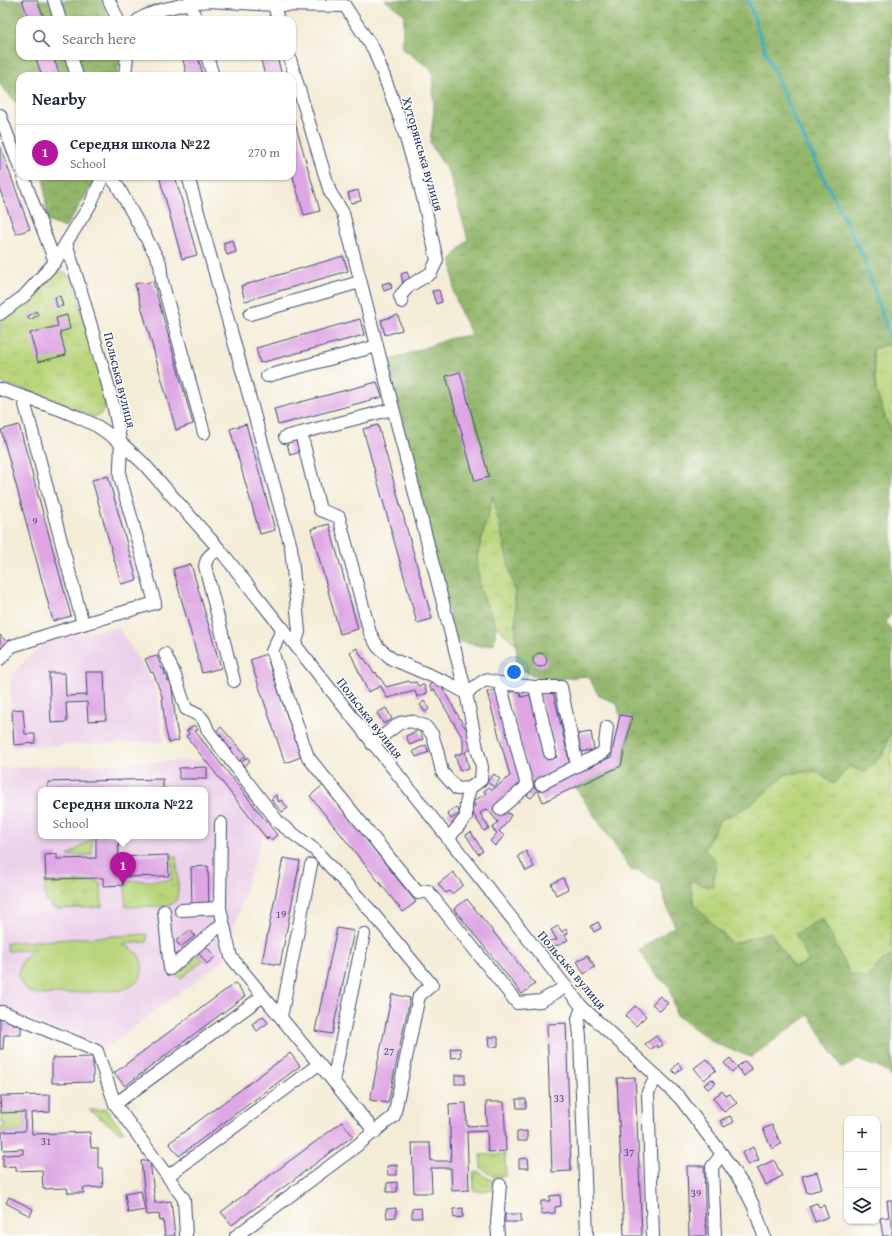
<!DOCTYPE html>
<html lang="en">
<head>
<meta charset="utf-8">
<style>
	body { margin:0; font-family:"Gentium Book Plus",serif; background:#f6f6f7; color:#1f2937 }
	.controls { position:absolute; right:12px; bottom:12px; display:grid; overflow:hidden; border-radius:8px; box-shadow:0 1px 3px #0004 }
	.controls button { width:36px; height:36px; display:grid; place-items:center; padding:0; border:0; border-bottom:1px solid #e0e1e3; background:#fff; color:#1f2937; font:20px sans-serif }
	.you { position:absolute; left:514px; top:672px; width:14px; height:14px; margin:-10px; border:3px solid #fff; border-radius:50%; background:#1a73e8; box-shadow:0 0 0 6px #1a73e833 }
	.badge { display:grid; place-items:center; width:26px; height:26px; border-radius:50%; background:#b5179e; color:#fff; font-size:13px; font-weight:700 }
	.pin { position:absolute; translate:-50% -33px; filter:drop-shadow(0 1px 2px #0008) }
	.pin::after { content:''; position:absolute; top:21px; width:14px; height:12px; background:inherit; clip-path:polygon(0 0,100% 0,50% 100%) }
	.popup { position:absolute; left:38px; top:787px; width:170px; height:52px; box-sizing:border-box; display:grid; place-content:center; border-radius:8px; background:#fff; filter:drop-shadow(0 1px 3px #0005); font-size:13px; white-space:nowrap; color:#747a83 }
	.popup b { font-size:15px; color:#1f2937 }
	.popup::after { content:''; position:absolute; left:50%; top:100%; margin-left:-8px; border:8px solid transparent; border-top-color:#fff }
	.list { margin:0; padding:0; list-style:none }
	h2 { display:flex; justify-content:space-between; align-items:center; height:52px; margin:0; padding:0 16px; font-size:17px }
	h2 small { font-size:13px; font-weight:400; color:#747a83 }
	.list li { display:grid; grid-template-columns:26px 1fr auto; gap:12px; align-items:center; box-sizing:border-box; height:56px; padding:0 16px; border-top:1px solid #e0e1e3 }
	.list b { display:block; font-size:15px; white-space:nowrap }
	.list p { margin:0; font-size:13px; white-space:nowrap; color:#747a83 }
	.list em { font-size:13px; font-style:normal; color:#747a83 }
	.icon { flex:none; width:22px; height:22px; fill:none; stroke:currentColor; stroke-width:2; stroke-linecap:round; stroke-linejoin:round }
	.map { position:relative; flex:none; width:892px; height:1236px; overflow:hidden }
	.search { position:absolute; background:#fff; box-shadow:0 1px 3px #0004; left:16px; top:16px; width:280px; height:44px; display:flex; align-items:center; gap:10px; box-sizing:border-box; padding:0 14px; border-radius:12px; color:#747a83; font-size:15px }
	.panel { position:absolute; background:#fff; box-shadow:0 1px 3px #0004; left:16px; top:72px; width:280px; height:108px; border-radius:12px }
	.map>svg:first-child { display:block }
	.built { fill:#ecd1ea; fill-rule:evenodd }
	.grass { fill:url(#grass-tufts); stroke:#6a826c }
	.forest { fill:url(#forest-crowns); stroke:#567264 }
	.park { fill:#b9d57b; stroke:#6a826c }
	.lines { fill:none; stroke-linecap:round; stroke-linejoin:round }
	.stream { stroke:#3cabba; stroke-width:3.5 }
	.building { fill:#dea7e4 }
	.minor-casing { stroke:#3c4b70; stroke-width:14 }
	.minor { stroke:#fff; stroke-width:12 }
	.labels { text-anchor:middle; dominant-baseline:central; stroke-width:3; stroke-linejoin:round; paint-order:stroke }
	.number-label { font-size:11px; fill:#4c4d80 }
	.street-label { font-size:13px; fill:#1b2f5e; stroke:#fdfcf7 }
</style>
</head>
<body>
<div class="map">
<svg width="892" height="1236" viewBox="0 0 892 1236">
	<defs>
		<pattern id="grass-tufts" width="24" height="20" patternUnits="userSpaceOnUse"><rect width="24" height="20" fill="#b9d57b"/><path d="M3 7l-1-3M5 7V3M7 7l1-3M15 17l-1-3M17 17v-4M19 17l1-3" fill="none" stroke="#9eb76d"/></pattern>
		<pattern id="forest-crowns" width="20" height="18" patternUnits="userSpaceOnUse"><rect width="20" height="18" fill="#92b66b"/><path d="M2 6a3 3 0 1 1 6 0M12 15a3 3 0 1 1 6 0" fill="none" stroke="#76945b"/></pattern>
	</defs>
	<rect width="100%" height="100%" fill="#fdfcf7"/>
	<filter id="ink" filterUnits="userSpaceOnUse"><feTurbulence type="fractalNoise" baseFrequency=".025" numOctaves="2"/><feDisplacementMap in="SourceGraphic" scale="8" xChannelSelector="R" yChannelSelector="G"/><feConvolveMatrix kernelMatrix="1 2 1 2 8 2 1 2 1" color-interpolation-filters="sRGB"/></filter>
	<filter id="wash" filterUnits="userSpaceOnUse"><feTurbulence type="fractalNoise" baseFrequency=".012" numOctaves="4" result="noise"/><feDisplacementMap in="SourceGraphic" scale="16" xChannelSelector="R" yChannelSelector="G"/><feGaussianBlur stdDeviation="0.9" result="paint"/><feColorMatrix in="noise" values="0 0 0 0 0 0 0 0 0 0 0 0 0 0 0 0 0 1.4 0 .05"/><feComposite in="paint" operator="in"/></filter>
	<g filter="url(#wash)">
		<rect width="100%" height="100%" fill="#f4ecd7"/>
		<g class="built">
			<path d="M118 627 155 686 158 697 163 742 11 747 10 685 12 675 31 655 49 640 76 634Z"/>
			<path d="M205 760 263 834 230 937 225 959 103 1050 0 1006V768ZM41 790H205V836H41Z"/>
		</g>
		<g class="grass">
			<path d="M60 270C68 272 71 279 75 286L105 393C106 403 106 416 92 417 87 417 81 411 76 409 52 398 25 390 0 382V322L32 294 54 272Z"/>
			<path d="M887 344 892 350V436L876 392 873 349Z"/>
			<path d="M493 495 515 593 516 644 496 626 480 589 477 557Z"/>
			<path d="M892 728V956L881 962 866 979 850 974 822 918 809 961 794 968 770 932 732 944 694 904 689 880 712 888 704 849 720 820 750 805 786 774 815 771 834 784 849 766 884 752Z"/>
			<path d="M92 838V855L68 856Z"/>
			<path d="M171 856H176C177 866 180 891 177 898 175 903 171 905 166 906L126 907 125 885 128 881 172 880Z"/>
			<path d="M98 881 101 884 102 907 59 909C44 907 45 894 45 882Z"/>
			<path d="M199 954 204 960 180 979 175 973Z"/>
			<path d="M105 1108 124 1132H120L89 1110H101Z"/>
			<path d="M25 1112V1131L0 1132V1127H4V1122H0L1 1113Z"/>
			<path d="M505 1154 506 1176 494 1177 481 1168 480 1155Z"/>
			<path d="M479 1172 495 1183V1190L474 1191 473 1173Z"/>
		</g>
		<g class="forest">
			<path d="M0 0H101L110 20H20V56H120L117 76H20V107L0 84Z"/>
			<path d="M385 0H892V350L887 344 873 349 876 392 892 436V613L885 622 892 632V728L884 752 865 773 849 766 834 784 815 771 786 774 750 805 720 820 704 849 717 862 712 888 689 880 694 904 732 944 770 932 794 968 809 961 795 934 822 918 850 974 866 979 881 962 892 956V1078L887 1071 858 1060 842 1068 809 1015 751 1057 716 1044 676 1015 670 987 654 973 639 950 675 926 668 909 660 884 638 870 632 871 575 787 621 766 632 717 620 715 617 703 599 696 588 676 565 678 548 683 517 667 515 593 493 496 477 557 480 589 496 626 494 644 481 646 456 641 388 361 452 338 472 335 462 316 454 293 452 259 468 239 449 173 430 143 434 110 432 70 402 48 404 14Z"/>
			<path d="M44 176H98L65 228 47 221Z"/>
		</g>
		<path class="park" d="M147 934V942L122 944C149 952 150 984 121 990L43 995C13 993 11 961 36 949L7 951 6 943Z"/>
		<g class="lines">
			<path class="stream" d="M748 0 764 48 794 118 864 258 892 345"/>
		</g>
		<g id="blocks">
			<g class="building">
				<path d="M22 0H37L45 20H29Z"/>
				<path d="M35 56H53L60 76H42Z"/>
				<path d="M182 56H198L203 76H187Z"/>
				<path d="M260 56H277L282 76H265Z"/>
				<path d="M292 112 320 211 304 215 292 173Z"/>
				<path d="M0 146 30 229 16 234 0 190Z"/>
				<path d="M159 176H175L197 255 182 259Z"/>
				<path d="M358 190 361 201 351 203 348 193Z"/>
				<path d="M233 240 236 252 227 255 223 243Z"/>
				<path d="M343 256 348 271 245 301 241 286Z"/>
				<path d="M407 272 410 280 403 283 401 274Z"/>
				<path d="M153 281 193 424 176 430 135 284 142 282 143 284Z"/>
				<path d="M390 282 392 288 384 291 382 284Z"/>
				<path d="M439 290 442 302 436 304 432 291Z"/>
				<path d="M60 296 63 306 57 307 55 297Z"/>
				<path d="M36 311 38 315 30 320 27 317Z"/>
				<path d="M67 315 70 329 60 332 66 355 38 362 30 333 58 326 56 318Z"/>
				<path d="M398 315 402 330 385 335 381 320Z"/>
				<path d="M360 319 364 335 260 363 256 348Z"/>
				<path d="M460 372 489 477 475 481 446 376Z"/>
				<path d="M377 382 382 397 278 425 274 409Z"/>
				<path d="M246 424 275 530 260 534 230 429Z"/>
				<path d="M19 425 71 616 53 621 1 430Z"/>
				<path d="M378 425 432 619 417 623 363 429Z"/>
				<path d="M296 440 300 452 290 455 287 443Z"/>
				<path d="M108 476 137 580 121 584 92 480Z"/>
				<path d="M329 524 358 629 340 634 311 529Z"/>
				<path d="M191 564 221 668 202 673 173 569Z"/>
				<path d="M0 635 8 643 1 650H0Z"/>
				<path d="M357 648 363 659 364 658 374 673 376 672 378 677 379 676 386 687 409 681 411 683 416 682 418 686 424 685 427 693 417 697 415 691 387 698 381 686 368 692 350 652Z"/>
				<circle cx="540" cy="660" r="7"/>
				<path d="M266 654 301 757 285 763 250 660Z"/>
				<path d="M157 656 162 669H164L165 675H168V681L171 680 176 725 179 740 169 743 165 727 162 696 153 672 151 673 145 659Z"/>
				<path d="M86 672H104L106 720 88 721 87 702 66 703 67 722 51 723 49 673H65L66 696 87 695Z"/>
				<path d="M436 681 439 686H441L470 736 472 748 465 752 469 769 460 771 455 755 463 753V739L434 689 432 691 429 685Z"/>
				<path d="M499 689 524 785 496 806 503 815 506 812 511 815 505 825 499 831 504 836 495 846 490 841 497 833 492 829 498 822 487 809 480 813 489 828 484 831 470 809 475 806 473 801 486 794 484 791 489 787 492 790 510 776 487 692Z"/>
				<path d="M519 690 521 697 530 695 547 760 557 757 540 695 553 691 570 764 531 783 508 693Z"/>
				<path d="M424 701 429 709 425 712 420 705Z"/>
				<path d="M386 708 392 719 384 724 377 713Z"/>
				<path d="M23 709 25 734H35V743L14 745 12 710Z"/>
				<path d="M620 715 632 717 621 766 543 802 538 790 611 757Z"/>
				<path d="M194 725 198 730 195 731 277 835 271 840 269 837 267 839 186 736 189 734 187 731Z"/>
				<path d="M221 727 246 756 240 760 242 762 247 757 250 761 244 766 241 763 239 764 229 752 232 749 231 748 228 750 225 747 227 745 223 742 225 740 224 739 220 743 218 740 222 737 218 733 215 736 213 734Z"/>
				<path d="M419 730 423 739 410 745 406 736Z"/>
				<path d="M591 732 594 750 580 752 578 734Z"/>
				<path d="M426 745 429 752 416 757 413 751Z"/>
				<path d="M207 767V779H179V768Z"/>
				<path d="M494 774 500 779 494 787 487 782Z"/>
				<path d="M163 779V790H48V782Z"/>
				<path d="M323 785 416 902 403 912 310 796Z"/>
				<path d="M532 786 538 790 531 798 525 794Z"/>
				<path d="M276 795 279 802 281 800 288 808 282 812 271 799Z"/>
				<path d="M456 807 460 813 451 819 447 813Z"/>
				<path d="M471 832 483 851 478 854 466 835Z"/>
				<path d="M96 836H118L119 857 168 855 169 876 122 877 123 885 103 886V878L46 879 45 855 57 854V859L96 858Z"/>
				<path d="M526 851 534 867 526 871 518 856Z"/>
				<path d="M283 858 300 861 280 965 262 962Z"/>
				<path d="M208 866 209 905H192L191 867Z"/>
				<path d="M453 872 463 885 452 894 449 891 446 893 438 884Z"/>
				<path d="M563 878 568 889 556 895 551 884Z"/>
				<path d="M467 899 535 984 522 994 454 909Z"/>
				<path d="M598 922 601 928 594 932 591 926Z"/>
				<path d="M558 926 562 932 566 929 568 933 565 935 568 940 559 945 545 947V941L557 940 551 930Z"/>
				<path d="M337 928 354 931 332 1034 315 1031Z"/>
				<path d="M190 930 195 936 181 947 176 941Z"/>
				<path d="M206 946 215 957 207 964 198 952Z"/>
				<path d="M588 955 595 967 584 974 577 961Z"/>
				<path d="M235 983 245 996 125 1086 114 1073Z"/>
				<path d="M392 994 410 998 388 1103 370 1100Z"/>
				<path d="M660 996 668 1003 660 1011 652 1004Z"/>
				<path d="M635 1006 646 1016 636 1026 625 1016Z"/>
				<path d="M0 1015H4V1019H13V1025H21V1035H4L3 1049H0Z"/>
				<path d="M263 1016 268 1023 257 1031 252 1024Z"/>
				<path d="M566 1023 571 1171 552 1172 547 1024Z"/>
				<path d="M656 1036 663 1045 658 1048 657 1045 650 1050 645 1044Z"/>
				<path d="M488 1037H498V1046L489 1047Z"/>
				<path d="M460 1048 461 1057 451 1058 450 1049Z"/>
				<path d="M290 1053 300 1066 179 1156 169 1143Z"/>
				<path d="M93 1057V1082L52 1083V1058Z"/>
				<path d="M730 1058 737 1067 732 1072 724 1063Z"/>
				<path d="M706 1059 716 1070 704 1080 694 1068Z"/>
				<path d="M745 1061 752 1069 744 1076 737 1067Z"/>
				<path d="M678 1063 682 1068 676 1074 672 1070Z"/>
				<rect x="455" y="1075" width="10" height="9"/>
				<path d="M635 1077 642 1236H624L617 1078Z"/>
				<path d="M712 1079 716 1083 708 1089 704 1085Z"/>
				<path d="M722 1091 726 1096 730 1094 737 1103 724 1112 713 1098Z"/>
				<path d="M50 1095V1112L31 1113 32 1134 90 1132 91 1148H98V1168H102L103 1187 83 1188 84 1193H68L67 1188 43 1189 42 1170 16 1171V1166L3 1167V1155L23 1154V1149L3 1150 2 1132 25 1131V1112L1 1113 0 1096Z"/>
				<path d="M516 1099H526V1108H517Z"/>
				<path d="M486 1102H504L506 1151 488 1152 487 1131 467 1132 469 1190 452 1191 451 1168H431L432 1193H414L412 1143H430L431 1161H451L449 1104 466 1103 467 1126 487 1125Z"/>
				<path d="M730 1116 734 1122 724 1127 720 1121Z"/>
				<path d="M342 1122 353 1136 232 1225 221 1212Z"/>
				<path d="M772 1125 781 1144 772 1149 763 1129Z"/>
				<path d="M527 1131V1141H517V1132Z"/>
				<path d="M753 1147 759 1160 748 1165 742 1153Z"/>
				<path d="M528 1158 529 1168H519V1159Z"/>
				<path d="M150 1160 155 1203 171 1201 175 1236H165L163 1220 160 1221 159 1214 147 1215 141 1161Z"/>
				<path d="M774 1160 782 1176 766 1185 757 1168Z"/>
				<path d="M397 1165V1175H388L387 1166Z"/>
				<path d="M687 1166H704L706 1236H689Z"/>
				<path d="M817 1172 822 1189 807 1193 802 1176Z"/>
				<path d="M397 1182V1192H387V1183Z"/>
				<path d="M141 1191 145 1210 128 1213 125 1194Z"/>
				<path d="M560 1195 561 1206 555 1207V1213L541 1214V1201H550V1196Z"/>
				<path d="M9 1197 33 1209 30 1216 6 1203Z"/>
				<path d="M887 1200H892V1236H883L880 1218 889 1217Z"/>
				<path d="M817 1203 819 1207 824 1205 828 1217 815 1222 809 1206Z"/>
				<path d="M396 1208V1217L387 1218 386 1209Z"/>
				<path d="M421 1208 422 1218H412V1209Z"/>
				<path d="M463 1208V1217L454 1218 453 1209Z"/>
				<rect x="505" y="1214" width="16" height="8"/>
			</g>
		</g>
	</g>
	<g filter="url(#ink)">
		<use href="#blocks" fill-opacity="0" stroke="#3c4b70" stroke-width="1"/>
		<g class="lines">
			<g class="minor-casing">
				<g id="minor">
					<path d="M54 0 60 20"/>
					<path d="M109 0 118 20"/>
					<path d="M190 3 196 20"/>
					<path d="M274 5 278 20"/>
					<path d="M345 6 374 50 400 119 419 181 437 260 431 273 409 286 400 296 402 302"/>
					<path d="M138 20 145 16 160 10 190 3 209 1 274 5 345 6"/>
					<path d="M71 56 77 76"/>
					<path d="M207 56 213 76"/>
					<path d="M289 56 330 192 343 213 466 693"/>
					<path d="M125 76 127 56"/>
					<path d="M0 115 20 168"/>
					<path d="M23 176 55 262"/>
					<path d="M110 176 117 185 160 263 162 281 204 433"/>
					<path d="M188 176 291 547 299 632 295 644"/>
					<path d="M0 314 24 296 55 262 66 243"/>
					<path d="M250 314 360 282"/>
					<path d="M267 376 377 346"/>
					<path d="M0 389 59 409 78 417 97 426 120 442 143 463 220 550 582 1007 680 1098 722 1154 743 1185 754 1207 764 1236"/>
					<path d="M23 397 83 624"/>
					<path d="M301 433 320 510 339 517 370 633 378 647 392 659 448 683 466 693"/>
					<path d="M285 437 393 409"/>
					<path d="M220 550C211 553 207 556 205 566L234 681"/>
					<path d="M283 628 272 651 308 757 418 893 428 891 517 1003 541 1001 565 987"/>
					<path d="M165 654 174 673 186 709C200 716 203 715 208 731L279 823 315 850 370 910 432 985 419 996 394 1116 350 1151 236 1236"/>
					<path d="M0 659 12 646 83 624 155 603 120 477C119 465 122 453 120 441 116 411 108 383 99 355 89 317 78 280 66 243L90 205 103 176"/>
					<path d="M500 683 535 687 550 753"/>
					<path d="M535 687H561L577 765"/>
					<path d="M372 744 400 723 411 721 425 726 432 734 437 750 442 772 457 789 470 788 481 780 482 767 477 748 466 693 485 680 500 683 527 786 500 809"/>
					<path d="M541 784 604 752 607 727"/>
					<path d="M221 823 220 908 231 957 375 1132"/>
					<path d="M448 839 466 817V804L470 788"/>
					<path d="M181 910 220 908"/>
					<path d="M164 911 170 969 223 923"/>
					<path d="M582 1007 578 1019 580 1036 587 1236"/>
					<path d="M0 1012H3L97 1051 115 1104 184 1199 186 1236"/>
					<path d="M281 1017 311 865"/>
					<path d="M333 1081 364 934"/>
					<path d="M115 1104 263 996"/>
					<path d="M168 1176 319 1064"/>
					<path d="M498 1236 497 1222 500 1185"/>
					<path d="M653 1236 648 1092 657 1076"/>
					<path d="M715 1236 712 1167 722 1154"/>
				</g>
			</g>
			<use href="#minor" class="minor"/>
		</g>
	</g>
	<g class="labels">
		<g class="number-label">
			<text x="35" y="521">9</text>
			<text x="281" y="914">19</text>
			<text x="389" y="1051">27</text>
			<text x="559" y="1098">33</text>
			<text x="46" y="1141">31</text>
			<text x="629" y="1152">37</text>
			<text x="696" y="1193">39</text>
		</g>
		<g class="street-label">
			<text transform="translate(423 154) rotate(74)">Хуторянська вулиця</text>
			<text transform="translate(120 380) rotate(76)">Польська вулиця</text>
			<text transform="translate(370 718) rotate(52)">Польська вулиця</text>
			<text transform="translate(572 970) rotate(50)">Польська вулиця</text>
		</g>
	</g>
</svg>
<div class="controls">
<button>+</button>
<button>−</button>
<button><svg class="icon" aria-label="layers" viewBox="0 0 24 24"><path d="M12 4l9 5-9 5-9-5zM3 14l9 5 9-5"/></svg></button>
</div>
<div class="you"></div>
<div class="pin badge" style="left:123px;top:885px">1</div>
<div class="popup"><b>Середня школа №22</b>School</div>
<div class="search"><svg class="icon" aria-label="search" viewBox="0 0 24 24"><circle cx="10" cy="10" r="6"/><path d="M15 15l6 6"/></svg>Search here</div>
<section class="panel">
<h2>Nearby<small></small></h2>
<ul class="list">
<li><span class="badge">1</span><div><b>Середня школа №22</b><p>School</p></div><em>270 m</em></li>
</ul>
</section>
</div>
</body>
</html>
